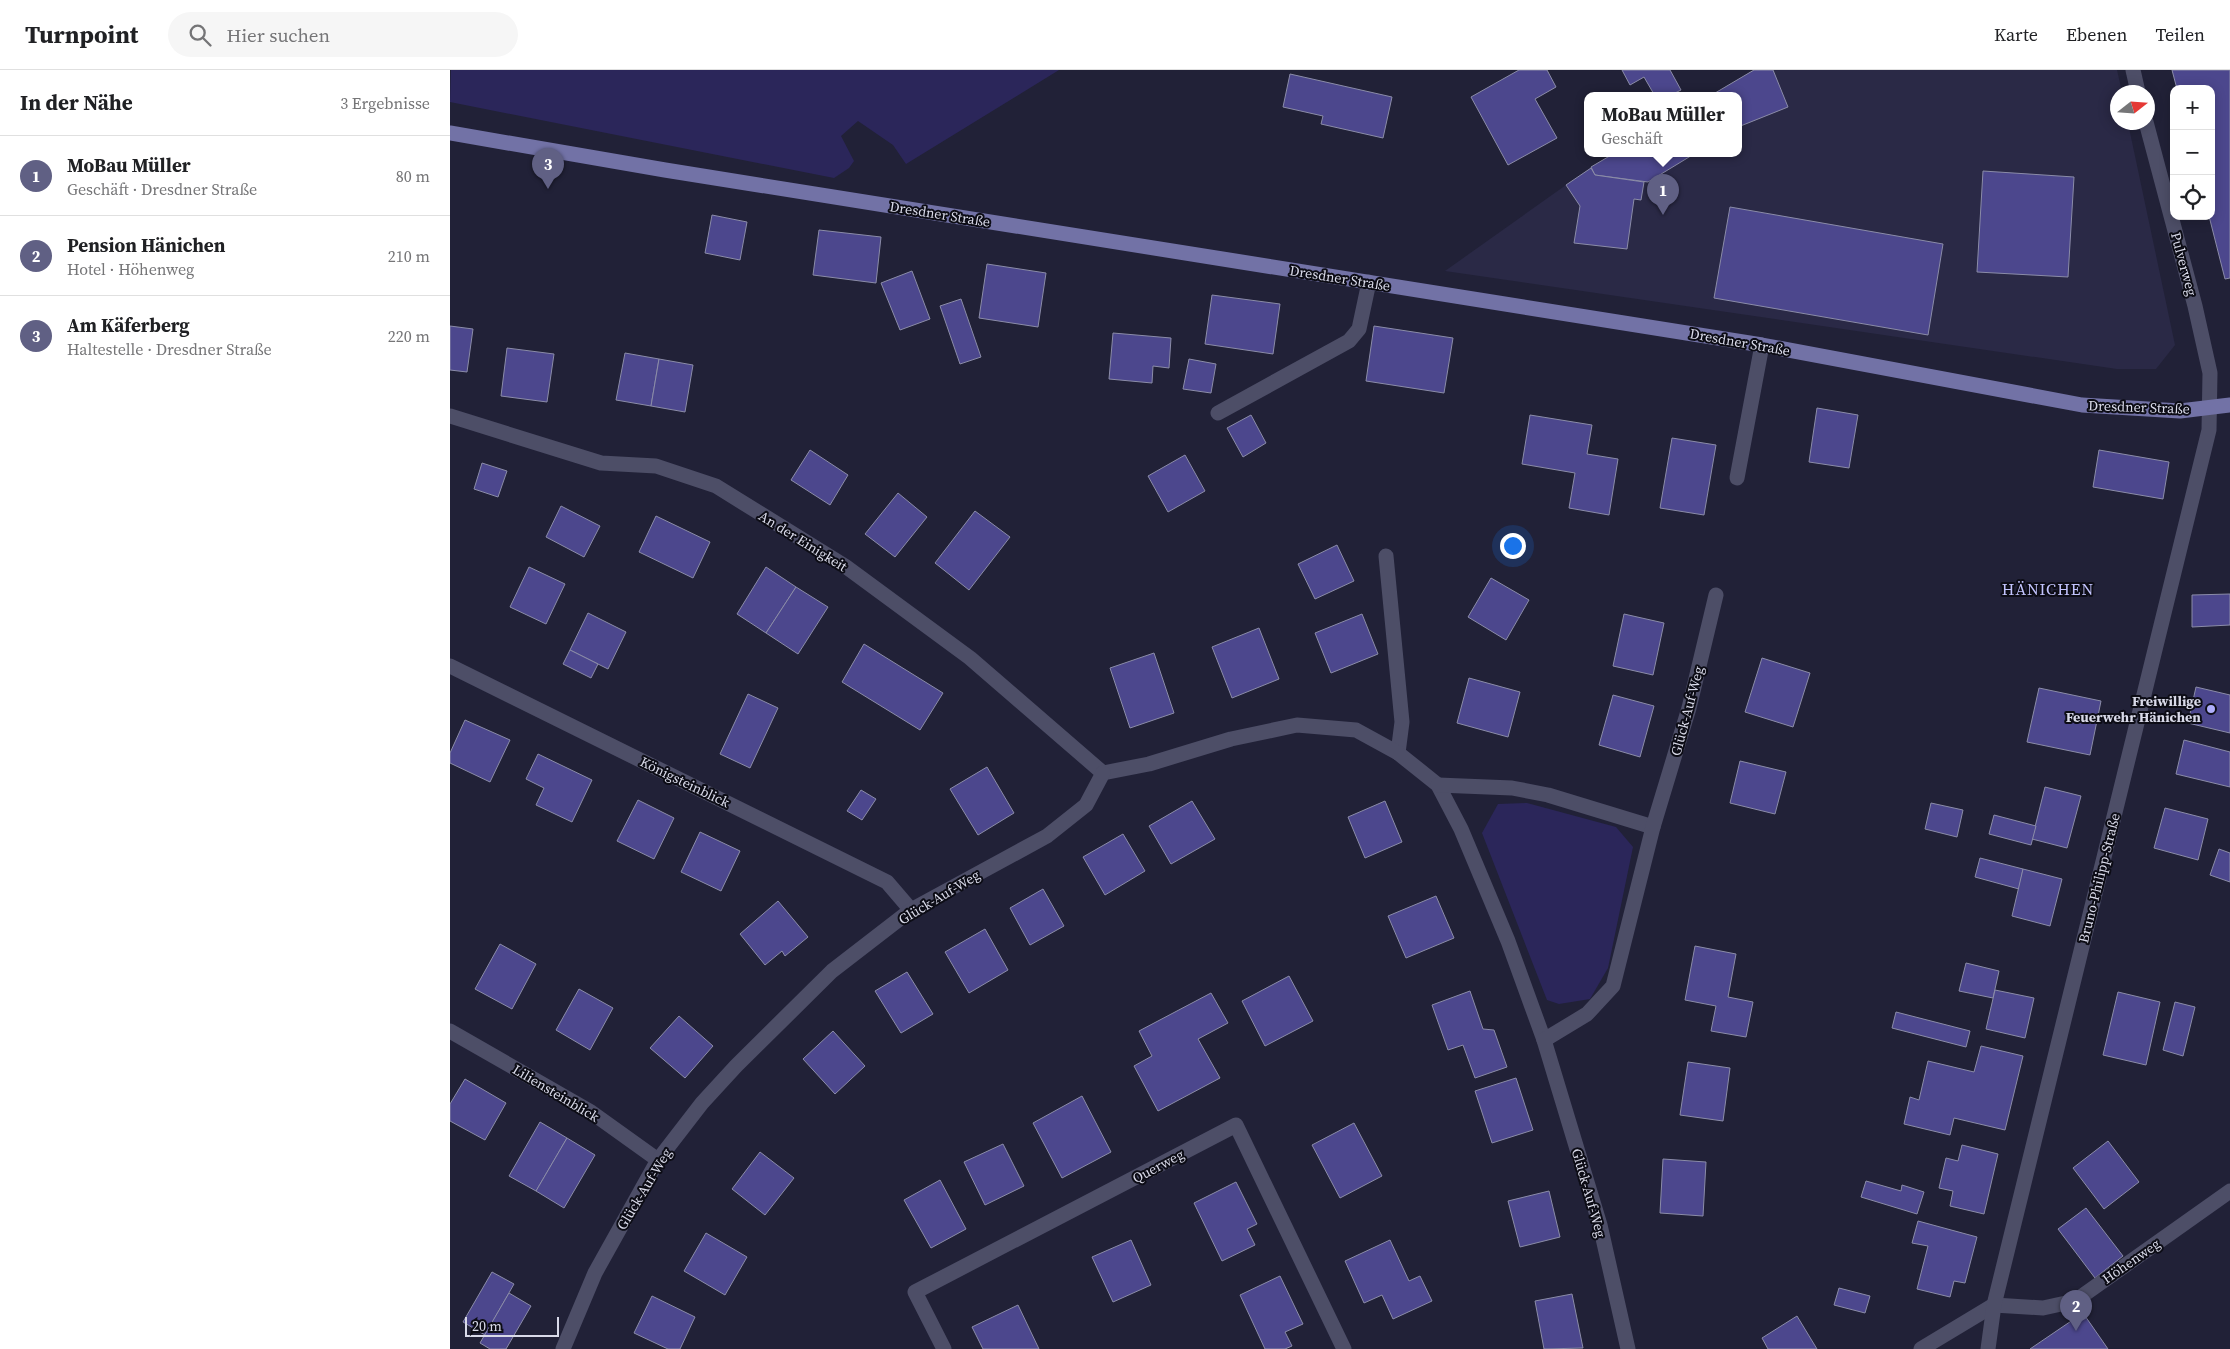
<!DOCTYPE html>
<html lang="de">
<head>
<meta charset="utf-8">
<style>
	body { margin:0; font-family:"Source Serif 4",serif; background:#f6f6f6; color:#202124 }
	.controls { position:absolute; right:15px; top:15px; display:grid; overflow:hidden; border-radius:10px; box-shadow:0 2px 12px #0003 }
	.controls button { width:45px; height:45px; display:grid; place-items:center; padding:0; border:0; border-bottom:1px solid #e0e0e0; background:#fff; color:#202124; font:25px sans-serif }
	.compass { position:absolute; left:1660px; top:15px; width:45px; height:45px; border-radius:50%; background:#fff; box-shadow:0 2px 12px #0003; rotate:73deg }
	.scale { position:absolute; left:15px; bottom:12px; width:94px; box-sizing:border-box; padding-left:5px; border:2px solid #d9dae9; border-top:0; font-size:14px; line-height:18px; white-space:nowrap; color:#d9dae9; -webkit-text-stroke:4px #0c0c15; paint-order:stroke }
	.you { position:absolute; left:1062px; top:475px; width:18px; height:18px; margin:-12px; border:4px solid #fff; border-radius:50%; background:#1a73e8; box-shadow:0 0 0 8px #1a73e833 }
	.badge { display:grid; place-items:center; width:32px; height:32px; border-radius:50%; background:#606084; color:#fff; font-size:16px; font-weight:700 }
	.pin { position:absolute; translate:-50% -41px; filter:drop-shadow(0 1px 2px #0008) }
	.pin::after { content:''; position:absolute; top:26px; width:18px; height:15px; background:inherit; clip-path:polygon(0 0,100% 0,50% 100%) }
	.popup { position:absolute; left:1134px; top:22px; width:158px; height:65px; box-sizing:border-box; display:grid; place-content:center; border-radius:10px; background:#fff; filter:drop-shadow(0 1px 4px #0005); font-size:16px; white-space:nowrap; color:#757577 }
	.popup b { font-size:19px; color:#202124 }
	.popup::after { content:''; position:absolute; left:50%; top:100%; margin-left:-10px; border:10px solid transparent; border-top-color:#fff }
	.list { margin:0; padding:0; list-style:none }
	h2 { display:flex; justify-content:space-between; align-items:center; height:65px; margin:0; padding:0 20px; font-size:21px }
	h2 small { font-size:16px; font-weight:400; color:#757577 }
	.list li { display:grid; grid-template-columns:32px 1fr auto; gap:15px; align-items:center; box-sizing:border-box; height:80px; padding:0 20px; border-top:1px solid #e0e0e0 }
	.list b { display:block; font-size:19px; white-space:nowrap }
	.list p { margin:0; font-size:16px; white-space:nowrap; color:#757577 }
	.list em { font-size:16px; font-style:normal; color:#757577 }
	.icon { flex:none; width:28px; height:28px; fill:none; stroke:currentColor; stroke-width:2; stroke-linecap:round; stroke-linejoin:round }
	.map { position:relative; flex:none; width:1780px; height:1279px; overflow:hidden }
	header { display:flex; align-items:center; gap:30px; box-sizing:border-box; height:70px; padding:0 25px; background:#fff; border-bottom:1px solid #e0e0e0 }
	header strong { font-size:24px }
	nav { display:flex; gap:28px; margin-inline-start:auto; font-size:18px }
	.search { width:350px; height:45px; background:#f6f6f6; display:flex; align-items:center; gap:12px; box-sizing:border-box; padding:0 18px; border-radius:28px; color:#757577; font-size:19px }
	main { display:flex }
	aside { flex:1; background:#fff }
	.map>svg:first-child { display:block }
	.built { fill:#2a2946 }
	.green { fill:#2b265a }
	.building { fill:#4c478d; stroke:#8b8ca8 }
	.lines { fill:none; stroke-linecap:round; stroke-linejoin:round }
	.service { stroke:#4d4e67; stroke-width:15 }
	.minor { stroke:#4d4e67; stroke-width:15 }
	.primary { stroke:#7272a6; stroke-width:15 }
	.poi-dot { fill:#afaefa; stroke:#0c0c15; stroke-width:2 }
	.labels { text-anchor:middle; dominant-baseline:central; stroke-width:4; stroke-linejoin:round; paint-order:stroke }
	.street-label { font-size:14px; fill:#d9dae9; stroke:#0c0c15 }
	.poi-label { font-size:14px; font-weight:bold; fill:#d9dae9; stroke:#0c0c15; text-anchor:end }
	.quarter-label { font-size:16px; letter-spacing:1px; fill:#c3c4fe; stroke:#0c0c15 }
</style>
</head>
<body>
<header>
<strong>Turnpoint</strong>
<div class="search"><svg class="icon" aria-label="search" viewBox="0 0 24 24"><circle cx="10" cy="10" r="6"/><path d="M15 15l6 6"/></svg>Hier suchen</div>
<nav><a>Karte</a><a>Ebenen</a><a>Teilen</a></nav>
</header>
<main>
<aside>
<h2>In der Nähe<small>3 Ergebnisse</small></h2>
<ul class="list">
<li><span class="badge">1</span><div><b>MoBau Müller</b><p>Geschäft · Dresdner Straße</p></div><em>80 m</em></li>
<li><span class="badge">2</span><div><b>Pension Hänichen</b><p>Hotel · Höhenweg</p></div><em>210 m</em></li>
<li><span class="badge">3</span><div><b>Am Käferberg</b><p>Haltestelle · Dresdner Straße</p></div><em>220 m</em></li>
</ul>
</aside>
<div class="map">
<svg width="1780" height="1279" viewBox="0 0 1780 1279">
	<rect width="100%" height="100%" fill="#212137"/>
	<path class="built" d="M1305 0H1667L1672 22H1668V52L1678 53 1725 275 1706 299H1667L995 201 1116 115 1165 84H1288V26H1261Z"/>
	<g class="green">
		<path d="M1 0H609L456 94 443 75 408 51 391 66 404 91 399 98 384 108 0 32Z"/>
		<path d="M1077 733 1166 757 1183 777 1158 898 1140 929 1109 934 1097 930 1032 763 1048 734Z"/>
	</g>
	<g class="building">
		<path d="M1069 0H1097L1106 17 1085 29 1107 68 1058 95 1021 27Z"/>
		<path d="M1172 0H1220L1231 20 1219 26H1205L1194 7 1180 15Z"/>
		<path d="M1304 0H1323L1338 37 1288 57V26H1260Z"/>
		<path d="M1722 0H1780V208L1775 209 1759 146H1761V19H1727Z"/>
		<path d="M840 4 942 27 933 68 871 54 873 46 833 37Z"/>
		<path d="M1163 84H1244L1198 112 1145 105 1141 97Z"/>
		<path d="M1141 98 1145 105 1194 112 1191 130 1184 129 1177 179 1124 173 1130 136 1116 115Z"/>
		<path d="M1533 101 1624 107 1618 207 1527 202Z"/>
		<path d="M1280 137 1493 174 1478 265 1264 228Z"/>
		<path d="M262 145 297 152 290 190 255 183Z"/>
		<path d="M369 160 431 167 426 213 363 205Z"/>
		<path d="M537 194 596 203 588 257 529 248Z"/>
		<path d="M462 201 480 249 450 260 431 213Z"/>
		<path d="M762 225 830 234 823 284 755 274Z"/>
		<path d="M511 229 531 287 510 294 490 236Z"/>
		<path d="M0 256 23 259 17 302 0 300Z"/>
		<path d="M924 256 1003 268 994 323 916 311Z"/>
		<path d="M663 263 721 268 719 298 703 296 702 313 659 309Z"/>
		<path d="M57 278 104 284 97 332 51 326Z"/>
		<path d="M175 283 209 289 201 336 166 330Z"/>
		<path d="M209 289 243 295 235 342 201 336Z"/>
		<path d="M739 289 766 294 761 323 733 319Z"/>
		<path d="M1367 338 1408 345 1399 398 1359 392Z"/>
		<path d="M801 345 816 373 793 387 777 358Z"/>
		<path d="M1080 345 1142 355 1137 384 1168 389 1159 445 1119 438 1125 403 1072 394Z"/>
		<path d="M1222 368 1266 375 1254 445 1210 438Z"/>
		<path d="M360 380 398 405 380 435 341 410Z"/>
		<path d="M1649 380 1719 392 1713 429 1643 417Z"/>
		<path d="M735 385 755 421 718 442 698 406Z"/>
		<path d="M32 393 57 401 48 427 24 419Z"/>
		<path d="M448 423 477 447 445 487 415 464Z"/>
		<path d="M111 436 150 456 134 487 96 467Z"/>
		<path d="M525 441 560 467 519 520 485 493Z"/>
		<path d="M206 446 260 472 243 508 189 482Z"/>
		<path d="M887 475 904 511 865 529 848 494Z"/>
		<path d="M79 497 115 514 96 554 60 537Z"/>
		<path d="M316 497 346 517 316 563 287 544Z"/>
		<path d="M1041 508 1079 530 1056 570 1018 547Z"/>
		<path d="M346 517 378 537 348 584 316 563Z"/>
		<path d="M1780 524V555L1742 557V525Z"/>
		<path d="M138 543 176 562 158 599 120 580Z"/>
		<path d="M912 544 928 584 881 603 865 563Z"/>
		<path d="M1174 544 1214 553 1203 605 1163 596Z"/>
		<path d="M809 558 829 609 782 628 762 577Z"/>
		<path d="M414 574 493 623 470 660 392 612Z"/>
		<path d="M120 580 148 594 141 608 113 594Z"/>
		<path d="M704 583 724 643 680 658 660 598Z"/>
		<path d="M1312 588 1360 603 1343 657 1295 642Z"/>
		<path d="M1019 608 1070 622 1058 667 1007 653Z"/>
		<path d="M1746 617 1780 625V663L1738 653Z"/>
		<path d="M1589 618 1651 631 1640 685 1577 672Z"/>
		<path d="M298 624 328 638 300 698 270 684Z"/>
		<path d="M1163 625 1204 636 1190 687 1149 675Z"/>
		<path d="M15 650 60 670 40 712 0 693V683Z"/>
		<path d="M1734 670 1780 682V717L1726 704Z"/>
		<path d="M88 684 142 710 122 752 86 735 94 718 76 709Z"/>
		<path d="M1290 691 1336 702 1325 744 1280 733Z"/>
		<path d="M537 697 564 743 528 765 500 719Z"/>
		<path d="M1595 717 1631 726 1617 778 1582 769Z"/>
		<path d="M411 720 426 729 412 750 397 741Z"/>
		<path d="M188 730 224 748 204 789 167 771Z"/>
		<path d="M742 731 765 769 721 794 699 756Z"/>
		<path d="M935 731 952 772 915 788 898 747Z"/>
		<path d="M1481 733 1513 740 1507 767 1475 759Z"/>
		<path d="M1715 738 1758 749 1748 790 1704 778Z"/>
		<path d="M1544 745 1586 756 1581 775 1539 764Z"/>
		<path d="M250 762 290 781 271 821 231 802Z"/>
		<path d="M673 764 695 801 655 825 633 787Z"/>
		<path d="M1769 779 1780 783V812L1760 805Z"/>
		<path d="M1530 788 1573 799 1569 819 1525 807Z"/>
		<path d="M1573 799 1612 809 1600 856 1562 846Z"/>
		<path d="M593 819 614 856 580 875 560 838Z"/>
		<path d="M986 826 1004 868 956 888 938 846Z"/>
		<path d="M328 831 358 867 335 886 332 881 315 895 290 864Z"/>
		<path d="M535 859 558 900 519 923 495 882Z"/>
		<path d="M50 874 86 894 62 939 25 919Z"/>
		<path d="M1245 876 1286 884 1278 927 1303 932 1296 967 1261 961 1266 936 1235 930Z"/>
		<path d="M1516 893 1549 901 1543 928 1509 921Z"/>
		<path d="M457 902 483 944 451 963 425 921Z"/>
		<path d="M839 906 863 951 815 976 792 931Z"/>
		<path d="M129 919 163 938 140 980 106 960Z"/>
		<path d="M1545 920 1584 928 1575 968 1536 959Z"/>
		<path d="M1020 921 1033 959 1044 960 1057 997 1025 1008 1013 975 998 980 982 935Z"/>
		<path d="M1668 922 1710 932 1696 995 1653 985Z"/>
		<path d="M761 923 778 953 748 969 770 1008 708 1041 684 996 702 986 689 961Z"/>
		<path d="M1725 932 1745 937 1733 986 1713 980Z"/>
		<path d="M1446 942 1520 961 1516 977 1442 958Z"/>
		<path d="M229 946 263 976 235 1008 200 978Z"/>
		<path d="M383 961 415 996 385 1024 353 989Z"/>
		<path d="M1531 976 1573 986 1555 1060 1504 1048 1500 1065 1454 1054 1460 1027 1469 1030 1478 991 1524 1002Z"/>
		<path d="M1238 992 1280 998 1273 1051 1230 1045Z"/>
		<path d="M1066 1008 1083 1060 1042 1073 1025 1021Z"/>
		<path d="M15 1009 56 1033 35 1070 0 1051V1034Z"/>
		<path d="M632 1026 661 1082 612 1108 583 1053Z"/>
		<path d="M90 1052 117 1068 86 1121 59 1106Z"/>
		<path d="M904 1053 932 1106 890 1128 862 1075Z"/>
		<path d="M117 1068 145 1085 114 1138 86 1121Z"/>
		<path d="M1658 1071 1689 1112 1654 1139 1623 1098Z"/>
		<path d="M553 1074 574 1116 535 1135 514 1092Z"/>
		<path d="M1512 1075 1548 1084 1534 1144 1500 1136 1503 1121 1489 1118 1496 1088 1508 1091Z"/>
		<path d="M310 1082 344 1108 315 1145 282 1119Z"/>
		<path d="M1213 1089 1256 1092 1253 1146 1210 1143Z"/>
		<path d="M490 1110 516 1159 481 1178 454 1130Z"/>
		<path d="M1416 1111 1451 1121 1452 1115 1474 1122 1467 1144 1411 1127Z"/>
		<path d="M786 1112 807 1154 797 1159 805 1175 772 1191 744 1133Z"/>
		<path d="M1099 1121 1110 1167 1070 1177 1058 1131Z"/>
		<path d="M1636 1138 1673 1186 1645 1208 1608 1159Z"/>
		<path d="M1468 1151 1527 1167 1515 1213 1504 1211 1500 1227 1467 1219 1478 1176 1462 1173Z"/>
		<path d="M256 1163 297 1187 275 1225 234 1201Z"/>
		<path d="M681 1170 701 1215 663 1232 642 1187Z"/>
		<path d="M940 1170 959 1211 970 1206 982 1231 943 1249 932 1225 914 1233 895 1191Z"/>
		<path d="M42 1202 64 1214 35 1265 13 1252Z"/>
		<path d="M830 1206 853 1254 835 1262 842 1276 835 1279H815L790 1225Z"/>
		<path d="M1389 1218 1420 1226 1415 1243 1384 1235Z"/>
		<path d="M59 1223 81 1236 56 1279H40L30 1273Z"/>
		<path d="M1122 1224 1133 1278 1094 1279 1085 1231Z"/>
		<path d="M202 1226 245 1247 230 1279H218L184 1263Z"/>
		<path d="M568 1235 589 1279H533L522 1257Z"/>
		<path d="M1633 1243 1658 1279H1580Z"/>
		<path d="M1347 1246 1367 1279H1318L1312 1268Z"/>
	</g>
	<g class="lines">
		<g class="service">
			<path d="M768 343 899 271 909 259 919 212"/>
			<path d="M1287 408 1312 275"/>
			<path d="M936 486 952 652 948 683"/>
		</g>
		<g class="minor">
			<path d="M1683 0 1688 22"/>
			<path d="M0 346 151 393 206 396 266 416 395 496 520 588 653 703"/>
			<path d="M0 596 437 812 461 840"/>
			<path d="M653 703 699 694 781 669 847 655 906 660 948 683 988 715 1011 759 1058 871 1094 970"/>
			<path d="M988 715 1062 718 1098 725 1203 757"/>
			<path d="M0 961 141 1042 208 1090"/>
			<path d="M113 1279 145 1203 208 1090 252 1033 286 996 382 901 461 840 597 766 636 735 653 703"/>
			<path d="M494 1279 465 1222 786 1055 894 1279"/>
			<path d="M1178 1279 1150 1155 1094 970 1137 944 1163 916 1203 757 1239 638 1266 525"/>
			<path d="M1471 1279 1544 1235 1593 1238 1625 1231 1780 1121"/>
			<path d="M1538 1279 1544 1235 1759 360 1760 303 1745 236 1696 52"/>
		</g>
		<path class="primary" d="M0 63 215 100 1312 275 1632 335 1730 341 1780 335"/>
	</g>
	<circle class="poi-dot" cx="1761" cy="639" r="5"/>
	<g class="labels">
		<g class="street-label">
			<text transform="translate(490 144) rotate(9)">Dresdner Straße</text>
			<text transform="translate(1734 194) rotate(75)">Pulverweg</text>
			<text transform="translate(890 208) rotate(9)">Dresdner Straße</text>
			<text transform="translate(1290 272) rotate(10)">Dresdner Straße</text>
			<text transform="translate(1689 337) rotate(2)">Dresdner Straße</text>
			<text transform="translate(353 471) rotate(32)">An der Einigkeit</text>
			<text transform="translate(1237 641) rotate(-75)">Glück-Auf-Weg</text>
			<text transform="translate(235 712) rotate(26)">Königsteinblick</text>
			<text transform="translate(1649 808) rotate(-76)">Bruno-Philipp-Straße</text>
			<text transform="translate(489 827) rotate(-31)">Glück-Auf-Weg</text>
			<text transform="translate(106 1023) rotate(31)">Liliensteinblick</text>
			<text transform="translate(708 1096) rotate(-28)">Querweg</text>
			<text transform="translate(194 1119) rotate(-59)">Glück-Auf-Weg</text>
			<text transform="translate(1139 1123) rotate(74)">Glück-Auf-Weg</text>
			<text transform="translate(1681 1191) rotate(-35)">Höhenweg</text>
		</g>
		<g class="poi-label">
			<text x="1751" y="631">Freiwillige<tspan x="1751" dy="16">Feuerwehr Hänichen</tspan></text>
		</g>
		<g class="quarter-label">
			<text x="1598" y="519">HÄNICHEN</text>
		</g>
	</g>
</svg>
<div class="controls">
<button>+</button>
<button>−</button>
<button><svg class="icon" aria-label="locate" viewBox="0 0 24 24"><circle cx="12" cy="12" r="6"/><path d="M12 2v4M12 18v4M2 12h4M18 12h4"/></svg></button>
</div>
<svg class="compass" viewBox="-18 -18 36 36"><path d="M0-13l5 13h-10z" fill="#e53935"/><path d="M0 13l5-13h-10z" fill="#757577"/></svg>
<div class="scale">20 m</div>
<div class="you"></div>
<div class="pin badge" style="left:1213px;top:145px">1</div>
<div class="popup"><b>MoBau Müller</b>Geschäft</div>
<div class="pin badge" style="left:1626px;top:1261px">2</div>
<div class="pin badge" style="left:98px;top:119px">3</div>
</div>
</main>
</body>
</html>
